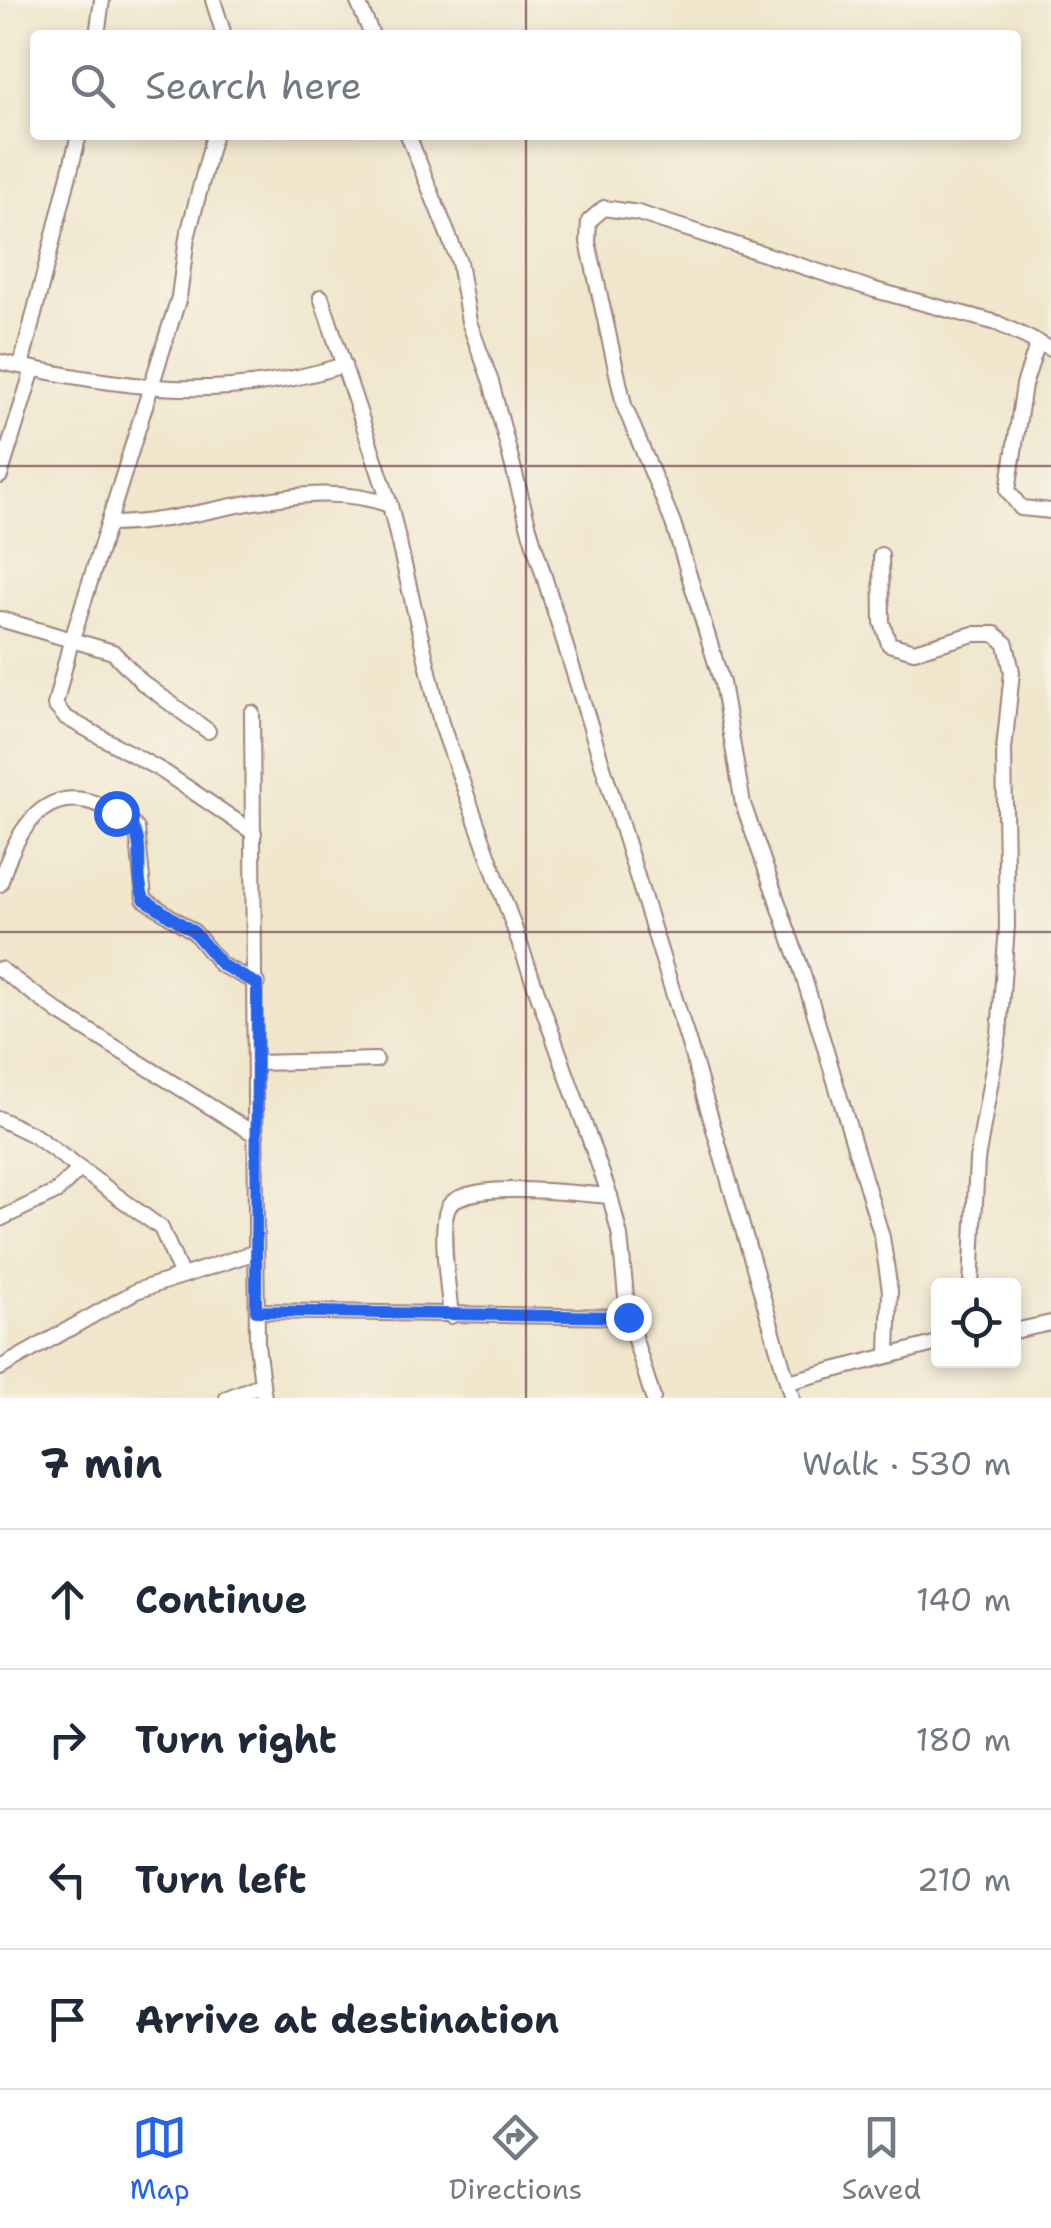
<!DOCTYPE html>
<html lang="en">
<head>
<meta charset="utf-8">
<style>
	body { margin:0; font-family:"Shantell Sans",sans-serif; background:#f6f6f7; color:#1f2937 }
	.controls { position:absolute; right:30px; bottom:30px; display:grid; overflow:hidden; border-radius:10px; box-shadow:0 5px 15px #0003 }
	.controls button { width:90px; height:90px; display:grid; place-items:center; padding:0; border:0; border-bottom:2px solid #e0e1e3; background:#fff; color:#1f2937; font:50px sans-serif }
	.stop { position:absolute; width:30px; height:30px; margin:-22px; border:8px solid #2563eb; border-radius:50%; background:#fff }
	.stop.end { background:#2563eb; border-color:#fff; box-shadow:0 2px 10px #0008 }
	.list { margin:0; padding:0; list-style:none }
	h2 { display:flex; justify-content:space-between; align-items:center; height:130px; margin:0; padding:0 40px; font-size:42px }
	h2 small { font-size:32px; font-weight:400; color:#747a83 }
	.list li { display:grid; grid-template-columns:65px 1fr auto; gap:30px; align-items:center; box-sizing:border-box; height:140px; padding:0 40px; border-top:2px solid #e0e1e3 }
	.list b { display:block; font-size:38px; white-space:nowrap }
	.list em { font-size:32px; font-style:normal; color:#747a83 }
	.icon { flex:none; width:55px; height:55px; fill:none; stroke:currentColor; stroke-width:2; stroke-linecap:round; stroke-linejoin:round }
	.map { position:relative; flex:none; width:1051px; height:1398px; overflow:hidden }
	.search { position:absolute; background:#fff; box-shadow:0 5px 15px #0003; left:30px; right:30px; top:30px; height:110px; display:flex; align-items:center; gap:25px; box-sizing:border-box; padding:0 35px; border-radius:10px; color:#747a83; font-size:38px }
	.sheet { height:690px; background:#fff }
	nav { display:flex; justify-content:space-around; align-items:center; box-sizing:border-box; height:140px; border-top:2px solid #e0e1e3; background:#fff; font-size:28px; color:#747a83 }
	nav a { display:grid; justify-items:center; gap:5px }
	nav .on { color:#2563eb }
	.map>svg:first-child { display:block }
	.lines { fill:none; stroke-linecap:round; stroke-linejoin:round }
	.minor-casing { stroke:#9d827c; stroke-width:18 }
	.minor { stroke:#fff; stroke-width:14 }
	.route { stroke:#2563eb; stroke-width:12 }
	.grid { fill:none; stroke:#4a1f2b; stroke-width:2.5; stroke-opacity:0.55 }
</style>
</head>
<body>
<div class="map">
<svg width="1051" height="1398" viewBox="0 0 1051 1398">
	<rect width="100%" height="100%" fill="#f7f3e8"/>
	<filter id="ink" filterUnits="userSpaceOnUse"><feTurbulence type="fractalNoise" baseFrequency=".01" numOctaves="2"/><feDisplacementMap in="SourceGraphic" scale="20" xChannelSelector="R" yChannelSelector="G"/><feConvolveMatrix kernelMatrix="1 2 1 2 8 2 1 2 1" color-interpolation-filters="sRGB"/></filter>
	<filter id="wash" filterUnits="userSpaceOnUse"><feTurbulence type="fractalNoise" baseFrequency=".0048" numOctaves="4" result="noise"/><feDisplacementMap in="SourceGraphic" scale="40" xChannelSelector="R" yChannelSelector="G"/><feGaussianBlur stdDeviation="2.25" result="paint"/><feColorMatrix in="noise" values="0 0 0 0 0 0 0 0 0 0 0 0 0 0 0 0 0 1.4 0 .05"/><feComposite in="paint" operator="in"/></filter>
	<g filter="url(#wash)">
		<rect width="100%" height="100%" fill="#f0e6cc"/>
	</g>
	<g filter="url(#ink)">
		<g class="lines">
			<g class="minor-casing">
				<g id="minor">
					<path d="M213 0 224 35"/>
					<path d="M357 0 372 35"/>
					<path d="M97 35 102 0"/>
					<path d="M214 135 187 238 179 297 69 649 55 705 65 717 164 772 254 833"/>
					<path d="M408 135 459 262 469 322 491 382 529 528 693 1057 792 1398"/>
					<path d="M321 297 390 505 441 723 610 1196 620 1236 628 1317 653 1398"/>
					<path d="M1038 342 1024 385 1008 491 1021 508 1051 511"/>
					<path d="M0 362C125 388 219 404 344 365"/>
					<path d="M21 366 79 135"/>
					<path d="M0 476 33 369"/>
					<path d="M110 524C201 524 302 473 390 505"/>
					<path d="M881 555 882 622 889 644 914 651 974 634H995L1006 644 1012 672 1004 750 1007 926 999 1034 977 1160 971 1286"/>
					<path d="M0 619 113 652 143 683 208 731"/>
					<path d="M252 713 257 1345 264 1398"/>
					<path d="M0 884C13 839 40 783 97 804 112 810 127 817 137 829L144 899 194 932 221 965 257 983"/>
					<path d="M0 969 60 1013 256 1135"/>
					<path d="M257 1063 376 1060"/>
					<path d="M0 1119 35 1136 161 1228 181 1274"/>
					<path d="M0 1219 56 1192 80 1169"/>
					<path d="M257 1311 628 1317"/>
					<path d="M451 1316C449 1293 438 1224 449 1206 466 1179 579 1194 610 1196"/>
					<path d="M1014 1331 1051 1323"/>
					<path d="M888 1353 890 1291 882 1237 801 968 743 804 722 683 673 523 624 405 588 242 589 221 604 208 638 213 875 290 997 323 1051 349"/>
					<path d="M0 1368 136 1291 256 1252"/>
					<path d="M788 1382 938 1343"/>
					<path d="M227 1398 260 1385"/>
				</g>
			</g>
			<use href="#minor" class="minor"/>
		</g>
	</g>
	<g class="lines" filter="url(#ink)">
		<path class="route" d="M116 813C154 834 131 865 144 899L194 932 222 965 257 984 256 1311 628 1317"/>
	</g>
	<path class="grid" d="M526 0V35M526 135V1398M0 466H1051M0 932H1051"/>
</svg>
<div class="controls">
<button><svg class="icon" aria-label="locate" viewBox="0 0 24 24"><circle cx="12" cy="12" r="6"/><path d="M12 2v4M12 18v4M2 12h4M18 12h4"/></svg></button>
</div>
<div class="stop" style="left:116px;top:813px"></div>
<div class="stop end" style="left:628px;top:1317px"></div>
<div class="search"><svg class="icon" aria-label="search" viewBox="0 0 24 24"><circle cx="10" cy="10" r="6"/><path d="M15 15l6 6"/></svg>Search here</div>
</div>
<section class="sheet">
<h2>7 min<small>Walk · 530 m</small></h2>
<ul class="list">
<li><svg class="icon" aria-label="ahead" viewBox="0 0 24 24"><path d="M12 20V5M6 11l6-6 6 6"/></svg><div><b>Continue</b></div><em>140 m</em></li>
<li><svg class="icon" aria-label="right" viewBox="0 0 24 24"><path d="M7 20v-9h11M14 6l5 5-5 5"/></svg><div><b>Turn right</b></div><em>180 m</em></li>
<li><svg class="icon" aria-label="left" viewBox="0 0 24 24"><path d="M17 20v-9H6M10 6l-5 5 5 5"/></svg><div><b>Turn left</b></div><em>210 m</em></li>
<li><svg class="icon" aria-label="arrive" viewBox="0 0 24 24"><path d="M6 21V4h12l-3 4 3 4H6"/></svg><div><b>Arrive at destination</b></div></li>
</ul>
</section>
<nav>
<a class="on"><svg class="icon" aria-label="map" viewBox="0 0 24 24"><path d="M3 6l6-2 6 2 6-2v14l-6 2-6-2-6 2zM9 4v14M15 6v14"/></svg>Map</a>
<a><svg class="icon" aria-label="directions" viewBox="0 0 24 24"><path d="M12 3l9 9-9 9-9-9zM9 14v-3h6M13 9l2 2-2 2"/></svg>Directions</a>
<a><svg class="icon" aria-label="saved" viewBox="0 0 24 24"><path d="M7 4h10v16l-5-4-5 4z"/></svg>Saved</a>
</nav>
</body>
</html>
